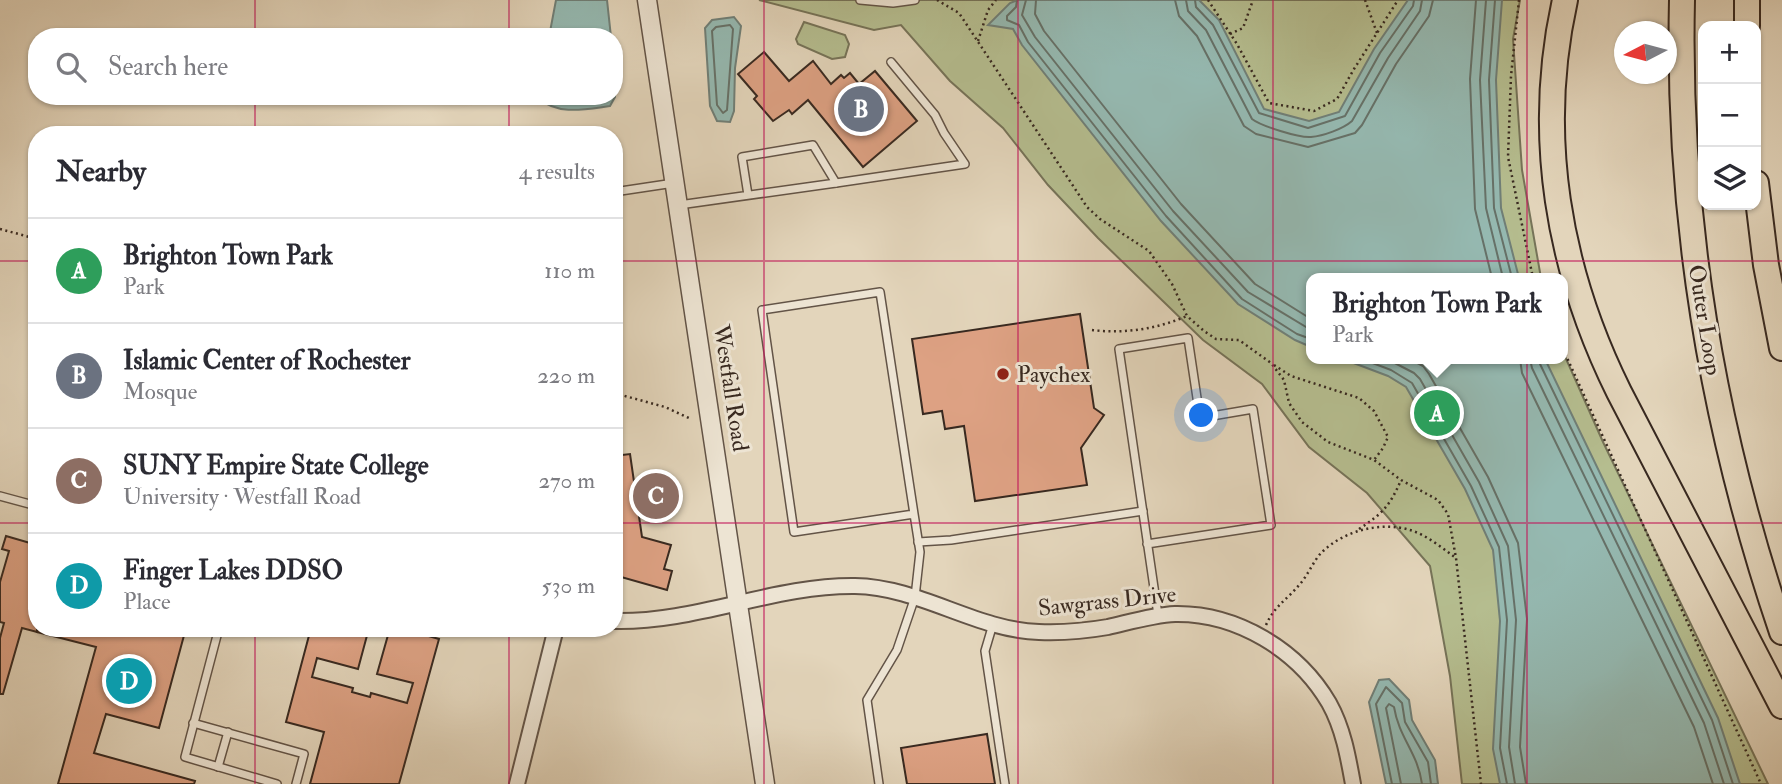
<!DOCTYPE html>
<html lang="en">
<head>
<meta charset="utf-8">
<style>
	body { margin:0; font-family:"IM FELL Double Pica",serif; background:#f7f7f7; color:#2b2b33 }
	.controls { position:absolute; right:21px; top:21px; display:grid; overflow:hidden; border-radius:14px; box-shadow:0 2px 5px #0004 }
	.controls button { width:63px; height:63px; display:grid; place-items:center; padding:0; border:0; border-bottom:2px solid #e1e1e2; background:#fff; color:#2b2b33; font:35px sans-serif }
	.compass { position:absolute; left:1614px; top:21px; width:63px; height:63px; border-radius:50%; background:#fff; box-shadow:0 2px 5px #0004; rotate:264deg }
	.you { position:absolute; left:1202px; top:416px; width:24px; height:24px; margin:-18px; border:5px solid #fff; border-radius:50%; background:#1a73e8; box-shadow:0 0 0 10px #1a73e833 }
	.badge { display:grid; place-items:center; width:46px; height:46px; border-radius:50%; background:#8f2418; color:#fff; font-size:23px; font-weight:700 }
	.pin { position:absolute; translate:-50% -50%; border:4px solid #fff; box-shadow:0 2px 7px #0006 }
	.popup { position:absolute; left:1306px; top:273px; width:262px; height:91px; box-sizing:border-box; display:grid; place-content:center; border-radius:14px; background:#fff; filter:drop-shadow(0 2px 5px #0005); font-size:23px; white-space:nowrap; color:#7c7c81 }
	.popup b { font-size:26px; color:#2b2b33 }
	.popup::after { content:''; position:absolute; left:50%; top:100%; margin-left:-14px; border:14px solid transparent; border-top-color:#fff }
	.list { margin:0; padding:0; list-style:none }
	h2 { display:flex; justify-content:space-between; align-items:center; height:91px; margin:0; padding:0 28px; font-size:30px }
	h2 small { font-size:23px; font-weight:400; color:#7c7c81 }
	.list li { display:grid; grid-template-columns:46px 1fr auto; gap:21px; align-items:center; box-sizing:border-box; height:105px; padding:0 28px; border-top:2px solid #e1e1e2 }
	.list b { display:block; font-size:26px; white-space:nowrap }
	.list p { margin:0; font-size:23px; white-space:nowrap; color:#7c7c81 }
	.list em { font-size:23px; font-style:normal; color:#7c7c81 }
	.icon { flex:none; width:38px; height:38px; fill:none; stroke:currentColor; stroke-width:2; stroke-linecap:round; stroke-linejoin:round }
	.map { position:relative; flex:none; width:1782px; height:784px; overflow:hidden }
	.search { position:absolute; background:#fff; box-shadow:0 2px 5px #0004; left:28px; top:28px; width:595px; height:77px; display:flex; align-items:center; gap:18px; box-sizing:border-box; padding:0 24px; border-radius:28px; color:#7c7c81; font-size:26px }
	.panel { position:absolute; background:#fff; box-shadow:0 2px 5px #0004; left:28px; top:126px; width:595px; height:511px; border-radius:28px }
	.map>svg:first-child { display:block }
	.green { fill:#b5bd8f; stroke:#767358; stroke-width:2 }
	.water { fill:#95b9b1; stroke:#707f77; stroke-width:2 }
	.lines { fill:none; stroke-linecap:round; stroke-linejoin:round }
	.shore { stroke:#667168; stroke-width:2 }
	.building { fill:#dda183; stroke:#382920; stroke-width:2 }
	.service-casing { stroke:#635447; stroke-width:10 }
	.minor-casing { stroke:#635447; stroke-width:18 }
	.tertiary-casing { stroke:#635447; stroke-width:21 }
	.motorway-casing { stroke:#382920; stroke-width:28 }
	.path { stroke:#382920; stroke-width:2.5; stroke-dasharray:2 3.5; stroke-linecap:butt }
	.service { stroke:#ede4d3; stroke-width:7 }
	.minor { stroke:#ede4d3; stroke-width:14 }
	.tertiary { stroke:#ede4d3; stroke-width:18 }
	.motorway { stroke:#e3d5bb; stroke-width:24 }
	.grid { fill:none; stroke:#c2185b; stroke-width:2; stroke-opacity:0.55 }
	.poi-dot { fill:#8f2418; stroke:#ede4d3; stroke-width:2.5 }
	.labels { text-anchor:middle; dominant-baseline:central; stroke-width:6; stroke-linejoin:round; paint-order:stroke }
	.street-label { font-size:23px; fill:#382920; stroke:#ede4d3 }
	.poi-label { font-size:23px; fill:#382920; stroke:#ede4d3; text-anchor:start }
</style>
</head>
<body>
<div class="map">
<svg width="1782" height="784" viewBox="0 0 1782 784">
	<rect width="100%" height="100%" fill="#e3d5bb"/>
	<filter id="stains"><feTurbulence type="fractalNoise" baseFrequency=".00286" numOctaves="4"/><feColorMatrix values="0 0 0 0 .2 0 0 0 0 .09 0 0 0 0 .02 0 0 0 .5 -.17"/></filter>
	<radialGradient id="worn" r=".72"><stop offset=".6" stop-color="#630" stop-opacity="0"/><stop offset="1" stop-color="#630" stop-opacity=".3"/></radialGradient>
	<g class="green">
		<path d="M759 0H1520L1513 39 1522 170 1541 278H1311V359H1563V352L1603 442 1768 784H1462L1450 676 1430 566 1367 493 1309 447 1262 384 1203 340 1098 238 1048 185 1003 128 950 81 901 25 874 30Z"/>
		<path d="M804 22 845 35 849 44 845 57 832 59 798 44 796 39Z"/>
	</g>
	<g class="water">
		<path d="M556 0H607L611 37H549Z"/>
		<path d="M1018 0H1199L1219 20 1264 109 1309 121 1339 112 1374 49 1408 0H1502L1496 80 1501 208 1519 278H1311V347L1295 340 1238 304 1161 221 1022 45 1013 29 988 25 1010 3Z"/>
		<path d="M734 17 741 26 735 68 734 111 730 122 717 121 710 106 705 28 712 20Z"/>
		<path d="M614 66 615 97 610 106C587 109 557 116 539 98L614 96Z"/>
		<path d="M1343 359H1545L1718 718 1740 784H1500L1493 749 1500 621 1493 550 1465 489 1406 387 1388 376Z"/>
		<path d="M1389 679 1409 700 1412 720 1435 760 1438 784H1386L1369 702 1379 680Z"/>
	</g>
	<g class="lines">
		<g class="shore">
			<path d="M1017 0 1016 7 1007 16V20L1019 25 1028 42 1166 216 1242 299 1297 334 1311 339"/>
			<path d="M1026 0 1022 15 1035 37 1173 211 1248 292 1311 330"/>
			<path d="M1036 0 1035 14 1044 31 1181 204 1255 284 1311 319"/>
			<path d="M1175 0 1179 16 1197 36 1244 126 1256 134 1308 147 1355 133 1362 125 1396 64 1429 16 1433 0"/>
			<path d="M1186 0 1188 11 1206 30 1252 119C1261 126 1299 138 1311 137 1323 136 1343 129 1352 121L1388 58 1420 11 1422 0"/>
			<path d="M1195 0 1196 7 1213 25 1259 113 1308 128 1345 116 1380 53 1413 6 1414 0"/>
			<path d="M1476 0 1470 79 1475 209 1492 278"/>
			<path d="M1486 0 1480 80 1486 208 1503 278"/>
			<path d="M1495 0 1489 80 1494 208 1512 278"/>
			<path d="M730 25 733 29 727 110 723 113 717 105 712 31 716 27Z"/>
			<path d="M1362 359 1391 370 1412 383 1471 486 1499 547 1507 620 1500 748 1507 784"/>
			<path d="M1387 359 1414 373 1420 379 1479 482 1508 546 1516 620 1509 747 1515 784"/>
			<path d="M1410 359 1423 366 1429 374 1488 477 1518 543 1527 619 1520 747 1526 784"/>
			<path d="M1520 359 1522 373 1694 727 1713 784"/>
			<path d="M1530 359 1532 368 1704 723 1724 784"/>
			<path d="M1539 359 1540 364 1712 720 1733 784"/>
			<path d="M1392 784 1376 704 1386 687 1402 703 1405 722 1428 762 1431 784"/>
			<path d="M1401 784 1386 708 1389 704 1394 707C1399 738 1418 753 1422 784"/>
		</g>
	</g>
	<g class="building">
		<path d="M764 52 789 81 813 61 831 84 841 75 844 78 850 73 859 84 875 71 917 121 863 167 808 100 792 114 789 110 773 121 754 99 757 96 738 74Z"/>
		<path d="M1080 314 1094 408 1104 415 1081 448 1087 485 975 501 964 426 945 429 942 411 923 414 912 339Z"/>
		<path d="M630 454 642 537 671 545 664 569 672 571 667 590 614 575V456Z"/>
		<path d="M6 536 37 545V632L22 628 3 694H0V638L4 623 0 622V582L9 551 2 549Z"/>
		<path d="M38 628H77L91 632 93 628H186L159 728 106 714 94 753 195 781 194 784H58L96 647 37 632Z"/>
		<path d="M311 628H369L358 669 317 658 312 677 353 688 352 692 370 697 371 693 407 703 413 683 377 674 390 628H401L439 639 399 784H310L324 732 286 722Z"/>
		<path d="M987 734 995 784H907L901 748Z"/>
	</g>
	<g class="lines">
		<g class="service-casing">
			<g id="service">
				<path d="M860 0 893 3 915 0"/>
				<path d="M836 183 965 164 944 133 935 115 891 62"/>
				<path d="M614 192 674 183"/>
				<path d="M679 205 836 183 813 145 742 157 748 195"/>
				<path d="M0 496 37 506"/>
				<path d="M918 542 951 540 1143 511"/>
				<path d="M1147 544 1271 525 1253 409 1200 418 1188 338 1119 349 1158 615"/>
				<path d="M993 624 985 651 1005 784"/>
				<path d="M219 628 185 757 277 784"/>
				<path d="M193 723 304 754 296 784"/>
				<path d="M218 767 228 732"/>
				<path d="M879 784 867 700 897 650 915 597 920 552 914 514 880 292 762 310 794 532 914 514"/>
			</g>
		</g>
		<g class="minor-casing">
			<g id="minor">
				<path d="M614 621C696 623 774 585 855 586 920 587 975 630 1039 632 1063 633 1085 631 1108 627 1130 622 1153 615 1175 614 1237 613 1298 650 1329 703 1343 728 1348 756 1353 784"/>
				<path d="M517 784 556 628"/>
			</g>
		</g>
		<g class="tertiary-casing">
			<path id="tertiary" d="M647 0 765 784"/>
		</g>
		<g class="motorway-casing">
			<g id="motorway">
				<path d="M1565 0C1535 135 1558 269 1619 392L1782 706"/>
				<path d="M1682 0C1677 215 1713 429 1782 632"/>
				<path d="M1747 0V26"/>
				<path d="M1756 183 1766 265 1782 348"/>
			</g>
		</g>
		<g class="path">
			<path d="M937 0 959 13 1087 207 1100 219 1149 251 1172 284 1187 316 1204 331 1216 339 1239 340 1271 363 1284 380 1289 403 1302 422 1328 442 1374 460 1401 480 1438 500 1448 514 1456 558 1481 784"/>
			<path d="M1208 0 1237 44 1269 103 1314 111 1337 99 1354 69 1398 0"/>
			<path d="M1365 0 1377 33"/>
			<path d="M1519 0 1511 76 1508 157 1533 278"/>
			<path d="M1230 34 1243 28 1253 0"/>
			<path d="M978 41 988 10 996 0"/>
			<path d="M0 229 37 239"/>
			<path d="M1092 330C1124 334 1157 329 1187 316"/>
			<path d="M1563 349 1761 784"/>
			<path d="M1274 365 1291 376 1359 398 1374 411 1388 437 1383 448 1374 460"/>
			<path d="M614 393 665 407 691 419"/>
			<path d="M1359 529C1382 514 1390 506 1401 480"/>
			<path d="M1266 625C1275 605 1287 600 1300 584 1308 575 1313 562 1321 553 1343 531 1380 521 1410 530 1427 535 1442 548 1456 558"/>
		</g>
		<use href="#service" class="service"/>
		<use href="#minor" class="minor"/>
		<use href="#tertiary" class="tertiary"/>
		<use href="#motorway" class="motorway"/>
	</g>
	<path class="grid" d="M255 0V37M509 0V37M764 0V784M1018 0V784M1273 0V784M1527 0V784M255 96V135M509 96V135M0 261H37M614 261H1782M0 523H37M614 523H1782M255 628V784M509 628V784"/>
	<circle class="poi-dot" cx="1003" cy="374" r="7"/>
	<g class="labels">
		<g class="street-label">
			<text transform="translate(1705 320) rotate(81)">Outer Loop</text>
			<text transform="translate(731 388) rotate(81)">Westfall Road</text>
			<text transform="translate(1107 601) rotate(-6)">Sawgrass Drive</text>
		</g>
		<g class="poi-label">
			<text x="1017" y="374">Paychex</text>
		</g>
	</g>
	<rect width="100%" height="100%" filter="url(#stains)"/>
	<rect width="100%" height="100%" fill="url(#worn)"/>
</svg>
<div class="controls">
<button>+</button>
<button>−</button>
<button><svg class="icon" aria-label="layers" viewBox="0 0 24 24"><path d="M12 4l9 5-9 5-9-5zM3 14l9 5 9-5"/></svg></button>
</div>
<svg class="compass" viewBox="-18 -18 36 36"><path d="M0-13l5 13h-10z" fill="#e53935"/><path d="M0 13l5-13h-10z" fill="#7c7c81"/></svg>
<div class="you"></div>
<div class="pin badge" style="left:1437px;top:413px;background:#2e9e5b">A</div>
<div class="popup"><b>Brighton Town Park</b>Park</div>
<div class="pin badge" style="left:861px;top:109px;background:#6b7280">B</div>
<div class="pin badge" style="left:656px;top:496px;background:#8d6e63">C</div>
<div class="pin badge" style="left:129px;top:681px;background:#0f9aa8">D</div>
<div class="search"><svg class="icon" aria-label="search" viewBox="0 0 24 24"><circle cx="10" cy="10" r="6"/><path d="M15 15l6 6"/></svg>Search here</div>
<section class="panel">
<h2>Nearby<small>4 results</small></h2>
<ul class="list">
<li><span class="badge" style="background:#2e9e5b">A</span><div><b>Brighton Town Park</b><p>Park</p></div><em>110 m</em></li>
<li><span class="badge" style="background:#6b7280">B</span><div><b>Islamic Center of Rochester</b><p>Mosque</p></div><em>220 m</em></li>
<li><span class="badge" style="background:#8d6e63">C</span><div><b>SUNY Empire State College</b><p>University · Westfall Road</p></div><em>270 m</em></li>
<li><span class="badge" style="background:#0f9aa8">D</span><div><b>Finger Lakes DDSO</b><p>Place</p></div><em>530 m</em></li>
</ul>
</section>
</div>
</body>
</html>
